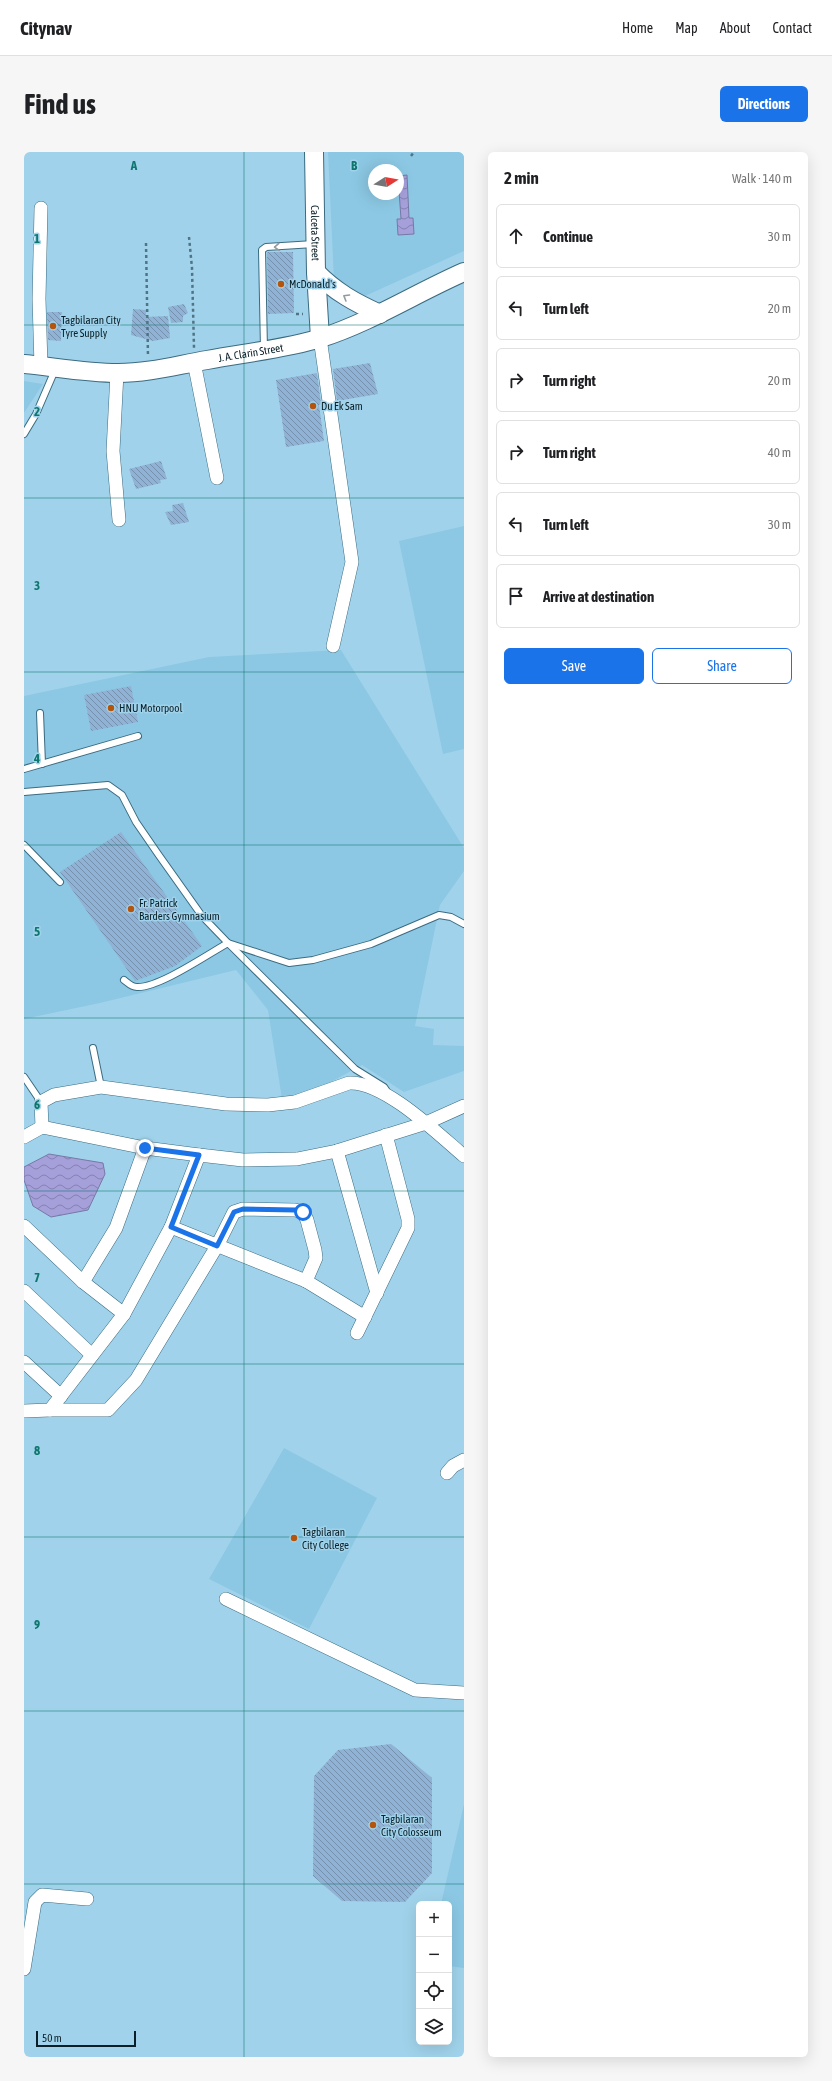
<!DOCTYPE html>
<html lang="en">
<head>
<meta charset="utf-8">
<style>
	body { margin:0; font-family:"Asap Condensed",sans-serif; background:#f6f6f6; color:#202124 }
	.controls { position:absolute; right:12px; bottom:12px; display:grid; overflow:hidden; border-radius:6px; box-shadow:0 4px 16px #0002 }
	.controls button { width:36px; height:36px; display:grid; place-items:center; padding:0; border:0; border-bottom:1px solid #e0e0e0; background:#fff; color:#202124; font:20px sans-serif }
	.compass { position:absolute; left:344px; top:12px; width:36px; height:36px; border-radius:50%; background:#fff; box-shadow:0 4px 16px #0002; rotate:79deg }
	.scale { position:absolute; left:12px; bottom:10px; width:100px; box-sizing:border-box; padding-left:4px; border:2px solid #0a1f28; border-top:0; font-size:11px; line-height:14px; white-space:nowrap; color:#0a1f28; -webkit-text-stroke:3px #a0d3eb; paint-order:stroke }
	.stop { position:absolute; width:12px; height:12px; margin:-9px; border:3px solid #1a73e8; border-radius:50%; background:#fff }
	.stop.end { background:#1a73e8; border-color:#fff; box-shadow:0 1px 4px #0008 }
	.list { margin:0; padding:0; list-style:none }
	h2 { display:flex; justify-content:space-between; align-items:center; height:52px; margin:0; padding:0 16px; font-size:17px }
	h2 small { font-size:13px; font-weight:400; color:#757577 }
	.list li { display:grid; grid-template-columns:26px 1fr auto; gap:12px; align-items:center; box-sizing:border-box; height:64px; margin:0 8px 8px; padding:0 8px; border:1px solid #e0e0e0; border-radius:6px }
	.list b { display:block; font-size:15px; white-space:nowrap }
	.list em { font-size:13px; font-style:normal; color:#757577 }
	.actions { display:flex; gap:8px; padding:12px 16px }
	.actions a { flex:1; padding:9px 0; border:1px solid #1a73e8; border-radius:6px; text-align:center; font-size:14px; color:#1a73e8 }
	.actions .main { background:#1a73e8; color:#fff }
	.icon { flex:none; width:22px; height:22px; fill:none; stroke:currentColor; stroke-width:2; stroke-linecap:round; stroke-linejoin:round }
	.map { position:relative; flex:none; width:440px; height:1905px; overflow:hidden; border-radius:6px }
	header { display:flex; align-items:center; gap:24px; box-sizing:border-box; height:56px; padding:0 20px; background:#fff; border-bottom:1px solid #e0e0e0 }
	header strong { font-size:19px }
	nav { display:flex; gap:22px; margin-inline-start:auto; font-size:14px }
	.intro { display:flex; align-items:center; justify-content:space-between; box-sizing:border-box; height:96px; padding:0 24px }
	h1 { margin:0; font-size:28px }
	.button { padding:10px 18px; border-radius:6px; background:#1a73e8; color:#fff; font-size:14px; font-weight:700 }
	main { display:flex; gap:24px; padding:0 24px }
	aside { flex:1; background:#fff; border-radius:6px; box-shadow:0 4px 16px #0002 }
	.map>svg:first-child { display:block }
	.built { fill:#8cc8e4; fill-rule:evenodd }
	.water { fill:url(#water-waves); stroke:#7679a5 }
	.building { fill:url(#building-back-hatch) }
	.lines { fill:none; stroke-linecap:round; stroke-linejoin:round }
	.lane-casing { stroke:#3a6b81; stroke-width:8 }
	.street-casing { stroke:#3a6b81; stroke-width:14 }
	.secondary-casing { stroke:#3a6b81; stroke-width:20 }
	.path { stroke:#517484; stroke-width:2.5; stroke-dasharray:3 3; stroke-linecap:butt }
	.lane { stroke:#fff; stroke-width:6 }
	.street { stroke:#fff; stroke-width:13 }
	.secondary { stroke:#fff; stroke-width:18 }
	.oneway { stroke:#919a9e }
	.route { stroke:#1a73e8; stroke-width:5 }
	.grid { fill:none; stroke:#0f766e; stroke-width:1; stroke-opacity:0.55 }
	.poi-dot { fill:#b4540d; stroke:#a0d3eb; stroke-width:1.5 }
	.labels { text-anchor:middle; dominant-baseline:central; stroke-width:3; stroke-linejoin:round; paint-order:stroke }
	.street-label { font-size:11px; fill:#0a1f28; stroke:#a0d3eb }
	.poi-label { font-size:11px; fill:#0a1f28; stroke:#a0d3eb; text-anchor:start }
	.grid-label { font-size:13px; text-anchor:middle; font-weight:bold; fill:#0f766e; stroke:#a0d3eb; stroke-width:3; stroke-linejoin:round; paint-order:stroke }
</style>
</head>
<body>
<header>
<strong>Citynav</strong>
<nav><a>Home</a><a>Map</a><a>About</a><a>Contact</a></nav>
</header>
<div class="intro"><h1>Find us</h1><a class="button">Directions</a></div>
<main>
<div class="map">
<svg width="440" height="1905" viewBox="0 0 440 1905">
	<defs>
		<pattern id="water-waves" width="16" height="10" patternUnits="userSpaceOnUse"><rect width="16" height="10" fill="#a59fda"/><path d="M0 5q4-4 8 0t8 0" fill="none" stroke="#8581b1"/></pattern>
		<pattern id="building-back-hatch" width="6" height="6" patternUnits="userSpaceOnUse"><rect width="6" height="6" fill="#90b2d5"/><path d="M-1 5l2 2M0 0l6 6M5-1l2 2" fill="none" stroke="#7490ad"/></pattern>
	</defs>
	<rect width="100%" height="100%" fill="#a0d3eb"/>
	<g class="built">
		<path d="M304 0H440V99L339 145 310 128ZM350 18H374V42H350Z"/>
		<path d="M0 229 19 232 0 261Z"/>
		<path d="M440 374V597L419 602 375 389Z"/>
		<path d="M317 498 440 696V719L416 753 391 874 410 877 409 893 440 894V919L380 940 338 913 287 941 258 947 244 858 212 818 76 851 0 867V544L185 505Z"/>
		<path d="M260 1296 353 1346 285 1477 185 1427Z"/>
		<path d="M440 1652V1816L425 1814V1752H417Z"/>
	</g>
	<g class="water">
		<path d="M383 23 385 66H389L390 82 374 83 373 67H377L374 24Z"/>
		<path d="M25 1002 79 1011 81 1022 64 1058 27 1065 9 1054 0 1028V1015Z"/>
	</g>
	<g class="building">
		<path d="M243 100H269L270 161 244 162Z"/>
		<path d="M160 152 164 161 159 164V170L147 171 144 155Z"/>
		<path d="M109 157 122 158V165L144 164 146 186 129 189 107 183Z"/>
		<path d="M23 160H38L37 189 24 188Z"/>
		<path d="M346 211 354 242 313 249 309 217Z"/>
		<path d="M293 221 297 252 295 253 300 289 262 295 252 228Z"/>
		<path d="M137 309 143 327 136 328 137 331 112 337 105 317Z"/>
		<path d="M159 351 165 370 147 373 141 360 149 359 148 353Z"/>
		<path d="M107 534 114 570 67 579 60 543Z"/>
		<path d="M97 680 178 794 151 814 111 829 36 720Z"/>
		<path d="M367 1592 408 1626V1721L381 1750 318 1749 289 1724 290 1624 314 1598Z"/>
	</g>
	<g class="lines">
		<g class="lane-casing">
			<g id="lane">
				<path d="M240 198 238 98 242 95 290 92"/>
				<path d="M0 282 12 262 31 218"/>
				<path d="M16 561 18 612"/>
				<path d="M0 617 114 584"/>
				<path d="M0 640 84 633 98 643 112 670 134 702 178 764 204 791 265 811 289 808 347 792 415 763 427 765 440 772"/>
				<path d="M0 693 36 730"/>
				<path d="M100 828C104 831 107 835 113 835 135 836 184 802 204 791L331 917 360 935 362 938"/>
				<path d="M69 896 77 935"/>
				<path d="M0 925 17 950"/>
			</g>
		</g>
		<g class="street-casing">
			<g id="street">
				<path d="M17 56 15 147 17 214"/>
				<path d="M296 186 328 410 309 494"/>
				<path d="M170 210 193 326"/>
				<path d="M93 221 89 299 95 368"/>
				<path d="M18 975 17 950 30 943 77 935 202 952 244 953 271 950 325 931C360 929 414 982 440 1004"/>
				<path d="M0 985 18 975 121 996 175 1003"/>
				<path d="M313 999 353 1141"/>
				<path d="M0 1074 59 1130 100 1162"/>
				<path d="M147 1075 282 1129 341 1165"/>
				<path d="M59 1130 92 1076 121 996"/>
				<path d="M0 1139 68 1203"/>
				<path d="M333 1181 384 1076V1067L362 983"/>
				<path d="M0 1210 37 1244"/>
				<path d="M26 1258H84L112 1228 193 1094 210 1060 219 1057 271 1058 279 1060 283 1068 291 1098 292 1106 282 1129"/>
				<path d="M0 1259 26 1258 100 1162 147 1075 175 1003 219 1008 273 1007 313 999 402 971 440 954"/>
				<path d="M423 1321 429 1314 440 1308"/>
				<path d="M202 1447 391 1538 440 1541"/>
				<path d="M0 1817 11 1750 18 1743 63 1747"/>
			</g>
		</g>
		<g class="secondary-casing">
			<g id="secondary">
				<path id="s1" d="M290 0 292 120 296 186"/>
				<path d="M292 120C311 140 332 151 356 162"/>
				<path id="s2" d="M0 212C31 215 62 221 94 221 125 221 153 213 183 208 221 201 261 197 297 186 347 170 392 141 440 120"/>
			</g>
		</g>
		<g class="path">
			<path d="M387 4 390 0"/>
			<path d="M165 85 168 116 170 196"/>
			<path d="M122 91 124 205"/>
			<path d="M272 162H279"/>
		</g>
		<use href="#lane" class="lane"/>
		<use href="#street" class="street"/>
		<use href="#secondary" class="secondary"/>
	</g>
	<defs><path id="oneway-chevron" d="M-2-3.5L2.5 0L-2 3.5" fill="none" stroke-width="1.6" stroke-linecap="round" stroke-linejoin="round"/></defs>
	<g class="oneway">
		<use href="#oneway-chevron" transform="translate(253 95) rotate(177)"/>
		<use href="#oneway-chevron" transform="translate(322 145) rotate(-149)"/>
	</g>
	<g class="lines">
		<path class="route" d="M121 996 175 1003 147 1075 193 1094 210 1060 219 1057 271 1058 279 1060"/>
	</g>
	<path class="grid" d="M220 0V1905M0 173H440M0 346H440M0 520H440M0 693H440M0 866H440M0 1039H440M0 1212H440M0 1385H440M0 1559H440M0 1732H440"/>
	<g class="poi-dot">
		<circle cx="257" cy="132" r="4"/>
		<circle cx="29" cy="174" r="4"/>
		<circle cx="289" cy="254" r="4"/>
		<circle cx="87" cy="556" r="4"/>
		<circle cx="107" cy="757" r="4"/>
		<circle cx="270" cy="1386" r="4"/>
		<circle cx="349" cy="1673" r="4"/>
	</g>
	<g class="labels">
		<g class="street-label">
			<text stroke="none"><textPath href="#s1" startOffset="81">Calceta Street</textPath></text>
			<text stroke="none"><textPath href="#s2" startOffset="229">J. A. Clarin Street</textPath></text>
		</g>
		<g class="poi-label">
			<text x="265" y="132">McDonald's</text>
			<text x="37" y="168">Tagbilaran City<tspan x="37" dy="13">Tyre Supply</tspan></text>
			<text x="297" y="254">Du Ek Sam</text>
			<text x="95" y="556">HNU Motorpool</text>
			<text x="115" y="751">Fr. Patrick<tspan x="115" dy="13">Barders Gymnasium</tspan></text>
			<text x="278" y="1380">Tagbilaran<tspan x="278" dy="13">City College</tspan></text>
			<text x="357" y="1667">Tagbilaran<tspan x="357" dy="13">City Colosseum</tspan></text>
		</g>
	</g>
	<g class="grid-label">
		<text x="110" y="18">A</text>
		<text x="330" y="18">B</text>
		<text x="13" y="91">1</text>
		<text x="13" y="264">2</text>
		<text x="13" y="438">3</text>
		<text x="13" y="611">4</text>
		<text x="13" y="784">5</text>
		<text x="13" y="957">6</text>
		<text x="13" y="1130">7</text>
		<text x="13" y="1303">8</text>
		<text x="13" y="1477">9</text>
	</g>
</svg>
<div class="controls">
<button>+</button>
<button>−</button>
<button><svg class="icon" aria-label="locate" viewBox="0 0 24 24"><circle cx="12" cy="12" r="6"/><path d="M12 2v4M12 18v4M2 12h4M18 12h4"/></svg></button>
<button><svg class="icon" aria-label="layers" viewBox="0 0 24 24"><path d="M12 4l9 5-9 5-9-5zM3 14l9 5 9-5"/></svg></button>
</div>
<svg class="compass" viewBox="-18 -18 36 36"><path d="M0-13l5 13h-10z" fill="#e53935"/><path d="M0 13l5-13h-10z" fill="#757577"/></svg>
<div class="scale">50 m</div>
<div class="stop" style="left:279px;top:1060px"></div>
<div class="stop end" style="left:121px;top:996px"></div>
</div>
<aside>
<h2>2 min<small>Walk · 140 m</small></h2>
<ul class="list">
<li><svg class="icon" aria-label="ahead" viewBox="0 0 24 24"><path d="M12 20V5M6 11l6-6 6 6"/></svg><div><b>Continue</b></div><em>30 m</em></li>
<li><svg class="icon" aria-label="left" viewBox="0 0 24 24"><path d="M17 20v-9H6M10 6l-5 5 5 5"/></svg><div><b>Turn left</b></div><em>20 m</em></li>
<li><svg class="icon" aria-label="right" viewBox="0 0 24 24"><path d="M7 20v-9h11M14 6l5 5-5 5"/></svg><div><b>Turn right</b></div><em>20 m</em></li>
<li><svg class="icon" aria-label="right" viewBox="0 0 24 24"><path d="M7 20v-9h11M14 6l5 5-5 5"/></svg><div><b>Turn right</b></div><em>40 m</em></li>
<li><svg class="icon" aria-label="left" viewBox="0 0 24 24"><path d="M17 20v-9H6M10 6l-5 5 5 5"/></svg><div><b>Turn left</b></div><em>30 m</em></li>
<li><svg class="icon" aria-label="arrive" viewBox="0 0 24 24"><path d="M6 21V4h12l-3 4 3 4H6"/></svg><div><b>Arrive at destination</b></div></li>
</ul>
<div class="actions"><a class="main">Save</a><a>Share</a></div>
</aside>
</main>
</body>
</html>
